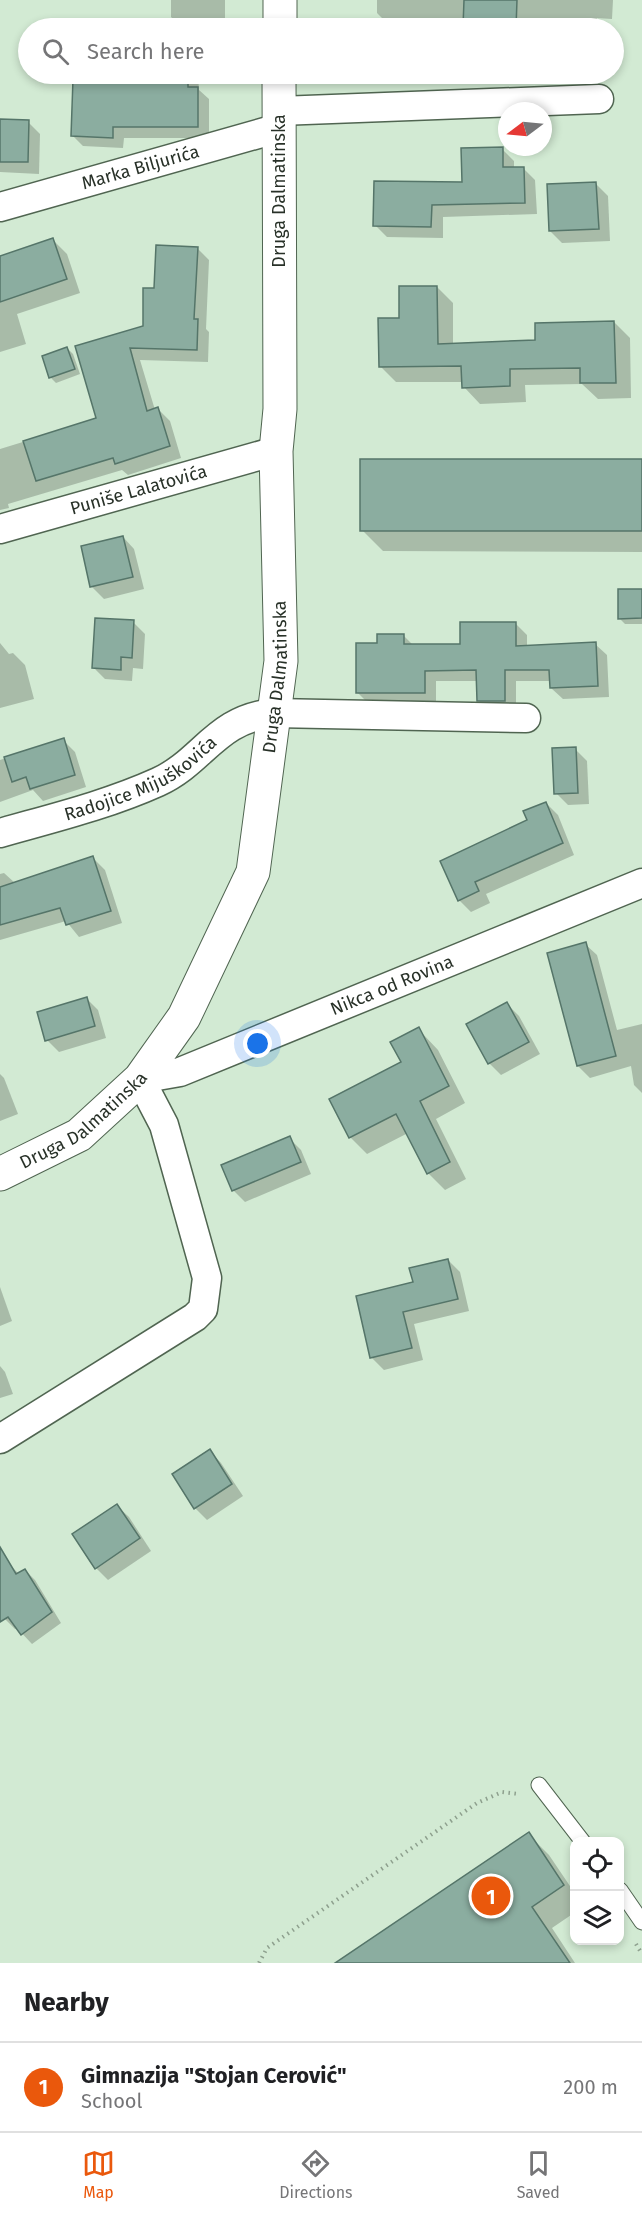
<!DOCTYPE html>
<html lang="en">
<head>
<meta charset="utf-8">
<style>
	body { margin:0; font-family:"Fira Sans",sans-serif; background:#f6f6f6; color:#202124 }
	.controls { position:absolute; right:18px; bottom:18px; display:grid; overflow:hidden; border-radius:12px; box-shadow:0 3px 9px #0003 }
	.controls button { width:54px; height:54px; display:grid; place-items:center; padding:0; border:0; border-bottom:2px solid #e0e0e0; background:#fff; color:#202124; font:30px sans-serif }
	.compass { position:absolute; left:498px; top:102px; width:54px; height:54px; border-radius:50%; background:#fff; box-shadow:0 3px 9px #0003; rotate:254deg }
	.you { position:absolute; left:258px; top:1044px; width:21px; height:21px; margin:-15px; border:4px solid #fff; border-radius:50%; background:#1a73e8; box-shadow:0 0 0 9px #1a73e833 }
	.badge { display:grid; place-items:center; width:39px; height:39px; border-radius:50%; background:#ea580c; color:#fff; font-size:20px; font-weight:700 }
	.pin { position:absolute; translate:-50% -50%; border:3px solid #fff; box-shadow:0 2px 6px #0006 }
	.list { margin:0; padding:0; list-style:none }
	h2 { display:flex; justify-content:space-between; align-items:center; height:78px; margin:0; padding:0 24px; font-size:26px }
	h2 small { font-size:20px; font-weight:400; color:#757577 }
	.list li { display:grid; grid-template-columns:39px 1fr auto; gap:18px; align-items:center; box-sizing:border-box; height:90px; padding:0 24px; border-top:2px solid #e0e0e0 }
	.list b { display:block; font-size:22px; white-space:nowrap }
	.list p { margin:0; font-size:20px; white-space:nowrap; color:#757577 }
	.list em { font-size:20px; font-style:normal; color:#757577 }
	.icon { flex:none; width:33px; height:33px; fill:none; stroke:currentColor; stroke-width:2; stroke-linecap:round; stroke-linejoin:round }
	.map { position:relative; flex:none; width:642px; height:1963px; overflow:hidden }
	.search { position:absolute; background:#fff; box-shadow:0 3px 9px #0003; left:18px; right:18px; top:18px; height:66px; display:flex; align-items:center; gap:15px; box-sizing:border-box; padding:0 21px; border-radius:33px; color:#757577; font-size:22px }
	.sheet { height:168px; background:#fff }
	nav { display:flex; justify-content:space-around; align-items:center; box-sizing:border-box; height:84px; border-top:2px solid #e0e0e0; background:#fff; font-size:16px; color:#757577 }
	nav a { display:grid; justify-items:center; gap:3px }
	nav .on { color:#ea580c }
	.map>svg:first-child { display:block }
	.shadow { fill:#0003 }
	.building { fill:#8bada0; stroke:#557569; stroke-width:1.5 }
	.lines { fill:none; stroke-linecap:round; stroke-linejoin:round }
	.lane-casing { stroke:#506551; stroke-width:17 }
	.street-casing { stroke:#506551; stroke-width:31 }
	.secondary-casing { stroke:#506551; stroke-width:35 }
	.path { stroke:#8ea08e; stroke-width:4; stroke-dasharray:1.5 4.5; stroke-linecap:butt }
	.lane { stroke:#fff; stroke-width:15 }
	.street { stroke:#fff; stroke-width:28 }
	.secondary { stroke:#fff; stroke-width:33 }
	.labels { text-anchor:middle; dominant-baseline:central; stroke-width:4.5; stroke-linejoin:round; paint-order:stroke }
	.street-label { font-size:18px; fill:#283128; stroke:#fff }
</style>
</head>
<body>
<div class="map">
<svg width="642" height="1963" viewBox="0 0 642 1963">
	<rect width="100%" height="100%" fill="#d2ead3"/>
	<g class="shadow">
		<path d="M171 0H225V28H182L171 17Z"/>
		<path d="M377 0H613L612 19 597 18 596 25 527 23V28H466L389 25 377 13Z"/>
		<path d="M159 74H198L199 90 209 99V138H124L123 148 83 146 72 135 159 84Z"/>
		<path d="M0 121 28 122 40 134 39 174 0 172Z"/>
		<path d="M502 149 514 161V168H523L535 180 537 214 443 217V238L387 237 375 225 464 184Z"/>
		<path d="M596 184 608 196 610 241 562 243 550 231Z"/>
		<path d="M53 240 67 254 80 293 17 314 26 344 0 352V258Z"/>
		<path d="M197 248 209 260 206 329 209 332 208 362 140 360 155 410 158 409 170 421 181 458 128 475 122 470 8 504 9 508 0 510V449L98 419 77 347 144 327 155 289Z"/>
		<path d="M437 287 453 303V345L537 342 614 322 630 338 631 398 598 399 582 384 525 385 526 402 480 404 464 387 463 382H396L380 366 400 319Z"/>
		<path d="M67 348 73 354 80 374 56 383 50 377Z"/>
		<path d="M642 461V552L383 551 362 530Z"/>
		<path d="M123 537 134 549 144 589 104 599 92 587 82 547Z"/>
		<path d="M642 591V624H625L619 618Z"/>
		<path d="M133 622 145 634 143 669 133 668 132 681 105 679 93 667Z"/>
		<path d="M515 623 527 635V647L595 644 607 655 609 697 563 699 551 688V681H516V712L490 711 478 700V681H436V704H369L357 692 379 644 403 635 413 645 462 646Z"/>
		<path d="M0 643 9 654 13 653 25 665 34 699 0 708Z"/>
		<path d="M63 740 75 752 86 787 43 801 33 790 0 802V760Z"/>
		<path d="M575 749 587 761 589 804 568 805 556 793Z"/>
		<path d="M546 803 558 815 574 855 486 894 490 903 471 912 459 900Z"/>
		<path d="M93 858 105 870 122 923 79 937 66 921 0 940V874L4 873 15 883Z"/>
		<path d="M585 944 597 955 617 1030 642 1024V1093L634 1085 631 1066 590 1078 578 1066Z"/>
		<path d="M86 998 98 1010 106 1038 59 1052 47 1040Z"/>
		<path d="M507 1004 519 1016 540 1054 501 1075 489 1063 468 1025Z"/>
		<path d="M421 1032 438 1050 465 1103 436 1119 466 1179 445 1190 428 1173 408 1133 367 1154 350 1137 403 1063Z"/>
		<path d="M0 1074 4 1078 18 1114 0 1121Z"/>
		<path d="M289 1138 301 1150 311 1174 245 1202 233 1190Z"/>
		<path d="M448 1260 460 1272 469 1311 414 1324 423 1360 384 1370 372 1358 357 1297 414 1284Z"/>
		<path d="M0 1287 12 1321 0 1326Z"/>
		<path d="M0 1366 5 1372 13 1394 0 1398Z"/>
		<path d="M210 1451 221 1463 243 1496 207 1520 195 1508Z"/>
		<path d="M117 1506 129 1517 151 1551 108 1580 96 1568Z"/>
		<path d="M8 1563 19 1574 25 1570 35 1580 61 1623 32 1644 17 1628 15 1629 5 1619 0 1610V1568Z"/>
		<path d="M528 1834 549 1855 574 1892V1913L552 1928 575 1963H337Z"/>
	</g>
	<g class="building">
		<path d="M464 0H517L516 28 463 27Z"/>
		<path d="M157 74H188V87H198V127H113V138L71 136 73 79 158 83Z"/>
		<path d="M0 119 29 120 28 162H0Z"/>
		<path d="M503 147V167H524L525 203 432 205 431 227 373 226 374 181 462 182 461 148Z"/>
		<path d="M596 182 599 229 549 231 547 184Z"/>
		<path d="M53 238 67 279 0 302V256Z"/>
		<path d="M156 245 198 247 194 319H198L197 350 130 348 147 411 158 407 170 446 115 464 113 458 36 481 23 441 96 418 75 346 143 326V288H154Z"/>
		<path d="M399 286H437L438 344 535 340V323L614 321 616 383H580V368L510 369V386L462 388 461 366 379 367 378 318H399Z"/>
		<path d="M67 347 75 369 49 378 42 356Z"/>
		<rect x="360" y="459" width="282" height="72"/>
		<path d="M123 536 133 577 90 587 81 546Z"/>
		<path d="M618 589H642V618L618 619Z"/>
		<path d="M95 618 134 620 132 658 121 657V670L92 668Z"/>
		<path d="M460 622H516V646L596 642 598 686 550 688 549 670H505V701H477L476 670 425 671V693H356V643H377V634H404V644H460Z"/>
		<path d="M64 738 75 775 30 789 26 777 12 782 4 757Z"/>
		<path d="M576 747 578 793 554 794 552 748Z"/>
		<path d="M546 802 563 843 475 882 479 891 458 901 440 861 527 820 523 811Z"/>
		<path d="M93 856 111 911 66 925 60 908 0 925V887Z"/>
		<path d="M586 942 616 1056 577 1066 547 953Z"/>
		<path d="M87 997 95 1026 45 1041 37 1012Z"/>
		<path d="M507 1002 529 1042 488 1064 466 1024Z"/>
		<path d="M419 1027 449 1086 420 1101 450 1162 427 1174 396 1114 349 1138 329 1099 401 1062 390 1042Z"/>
		<path d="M290 1136 301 1162 232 1191 221 1165Z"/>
		<path d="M448 1259 458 1299 403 1312 412 1348 370 1358 356 1296 413 1282 409 1268Z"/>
		<path d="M210 1449 232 1484 194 1509 172 1474Z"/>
		<path d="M117 1504 140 1538 95 1569 72 1534Z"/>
		<path d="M0 1547 16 1574 25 1569 52 1612 21 1635 8 1617 0 1622Z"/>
		<path d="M529 1832 564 1885 532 1907 570 1963H335Z"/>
	</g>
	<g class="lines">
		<g class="lane-casing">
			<g id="lane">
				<path d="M539 1785 583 1842"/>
				<path d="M620 1890 642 1922"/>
			</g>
		</g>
		<g class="street-casing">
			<g id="street">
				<path d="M279 111 599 99"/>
				<path id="s1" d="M0 207 279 128"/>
				<path id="s2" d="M0 529 276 451"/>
				<path id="s3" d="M0 833C53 818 107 805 158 782 204 761 215 719 274 713L526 718"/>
				<path id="s4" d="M0 1439 195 1317 203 1309 207 1278 164 1125 140 1079 180 1072 642 883"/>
			</g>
		</g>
		<g class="secondary-casing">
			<g id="secondary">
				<path d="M280 28V0"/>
				<path id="s5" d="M0 1174 79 1135 140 1079 184 1017 253 872 281 661 276 451 280 409 279 74"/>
			</g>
		</g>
		<g class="path">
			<path d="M636 1944 642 1954"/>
			<path d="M259 1963 267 1948 477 1803 502 1792 519 1794"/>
		</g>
		<use href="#lane" class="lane"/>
		<use href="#street" class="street"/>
		<use href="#secondary" class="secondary"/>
	</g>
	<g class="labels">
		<g class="street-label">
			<text stroke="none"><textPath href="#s1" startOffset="146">Marka Biljurića</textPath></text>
			<text transform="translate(279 191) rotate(-90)">Druga Dalmatinska</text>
			<text stroke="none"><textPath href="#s2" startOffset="144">Puniše Lalatovića</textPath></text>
			<text stroke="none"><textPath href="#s5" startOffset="604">Druga Dalmatinska</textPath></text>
			<text stroke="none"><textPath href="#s3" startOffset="152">Radojice Mijuškovića</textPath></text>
			<text stroke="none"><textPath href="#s4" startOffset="753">Nikca od Rovina</textPath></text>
			<text stroke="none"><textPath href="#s5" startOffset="100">Druga Dalmatinska</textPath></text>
		</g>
	</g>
</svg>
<div class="controls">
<button><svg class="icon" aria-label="locate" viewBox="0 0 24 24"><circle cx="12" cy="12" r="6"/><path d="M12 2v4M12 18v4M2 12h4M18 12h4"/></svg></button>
<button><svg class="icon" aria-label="layers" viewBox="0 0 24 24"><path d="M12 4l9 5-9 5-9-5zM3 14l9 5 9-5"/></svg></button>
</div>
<svg class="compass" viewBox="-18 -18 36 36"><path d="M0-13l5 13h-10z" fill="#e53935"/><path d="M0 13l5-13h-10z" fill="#757577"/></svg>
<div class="you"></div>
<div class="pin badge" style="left:491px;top:1896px">1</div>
<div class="search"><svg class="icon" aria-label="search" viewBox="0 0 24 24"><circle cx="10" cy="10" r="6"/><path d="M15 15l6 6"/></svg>Search here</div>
</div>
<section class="sheet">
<h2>Nearby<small></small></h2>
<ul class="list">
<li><span class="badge">1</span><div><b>Gimnazija &quot;Stojan Cerović&quot;</b><p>School</p></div><em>200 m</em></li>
</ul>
</section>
<nav>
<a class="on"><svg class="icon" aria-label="map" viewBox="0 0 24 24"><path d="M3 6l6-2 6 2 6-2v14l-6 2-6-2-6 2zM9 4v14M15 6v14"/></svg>Map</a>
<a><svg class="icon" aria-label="directions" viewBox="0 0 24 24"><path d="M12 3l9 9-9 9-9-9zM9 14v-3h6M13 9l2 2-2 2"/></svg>Directions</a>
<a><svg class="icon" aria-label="saved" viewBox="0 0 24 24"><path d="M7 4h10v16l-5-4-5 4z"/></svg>Saved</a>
</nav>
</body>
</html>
